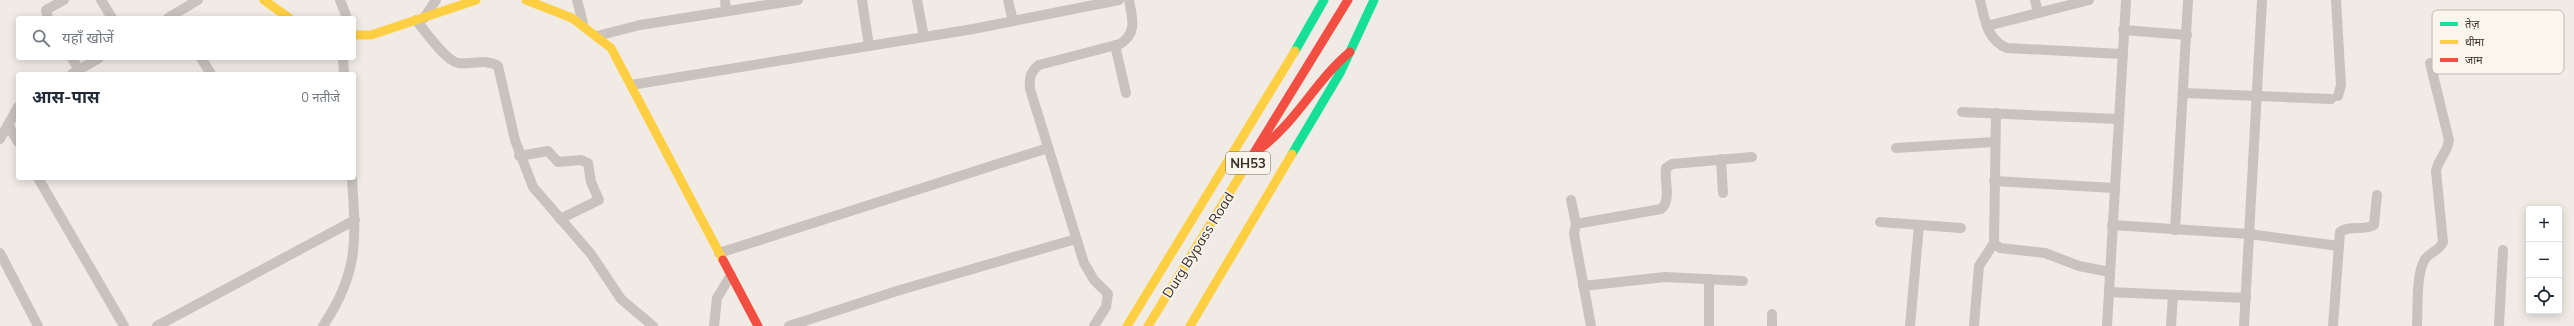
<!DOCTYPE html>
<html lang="hi">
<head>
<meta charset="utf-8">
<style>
	body { margin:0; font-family:Mulish,"Noto Sans Devanagari",sans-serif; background:#f6f6f7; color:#1f2937 }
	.controls { position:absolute; right:12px; bottom:12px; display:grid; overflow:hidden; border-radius:4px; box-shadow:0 2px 10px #0003 }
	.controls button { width:36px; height:36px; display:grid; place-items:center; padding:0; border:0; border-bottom:1px solid #e0e1e3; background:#fff; color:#1f2937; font:20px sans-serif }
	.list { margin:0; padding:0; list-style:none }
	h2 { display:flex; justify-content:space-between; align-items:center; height:52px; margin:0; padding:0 16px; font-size:17px }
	h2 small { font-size:13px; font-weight:400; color:#747a83 }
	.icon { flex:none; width:22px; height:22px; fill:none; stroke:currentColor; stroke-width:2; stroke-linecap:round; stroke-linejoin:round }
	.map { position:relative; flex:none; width:2574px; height:326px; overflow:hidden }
	.search { position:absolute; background:#fff; box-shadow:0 2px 10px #0003; left:16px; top:16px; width:340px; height:44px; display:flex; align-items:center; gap:10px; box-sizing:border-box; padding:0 14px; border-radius:4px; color:#747a83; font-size:15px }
	.panel { position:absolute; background:#fff; box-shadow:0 2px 10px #0003; left:16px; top:72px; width:340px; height:108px; border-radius:4px }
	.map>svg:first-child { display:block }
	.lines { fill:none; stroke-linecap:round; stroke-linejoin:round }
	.street { stroke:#c9c3be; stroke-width:10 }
	.fast { stroke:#16e098; stroke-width:9 }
	.slow { stroke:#ffcf43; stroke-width:9 }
	.jam { stroke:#f24e42; stroke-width:9 }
	.labels { text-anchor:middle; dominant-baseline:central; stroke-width:3.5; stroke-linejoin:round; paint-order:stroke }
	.shield { fill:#fbf5ee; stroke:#756b66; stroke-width:1 }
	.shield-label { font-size:13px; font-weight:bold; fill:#3b302b }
	.street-label { font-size:14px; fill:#3b302b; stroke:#fbf5ee }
	.key { fill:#fbf5ee; stroke:#c1bab4; stroke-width:1 }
	.key-label { font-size:11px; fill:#3b302b }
</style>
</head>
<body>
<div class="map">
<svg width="2574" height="326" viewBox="0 0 2574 326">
	<rect width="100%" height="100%" fill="#f0ebe5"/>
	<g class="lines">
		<g class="street">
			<path d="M101 0 112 18"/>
			<path d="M340 0 347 18"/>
			<path d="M577 0 583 23"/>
			<path d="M725 0 726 11"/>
			<path d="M862 0 869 46"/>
			<path d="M917 0 924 37"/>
			<path d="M1008 0 1013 21"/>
			<path d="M1980 0C1985 20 1987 40 2007 48L2122 54"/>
			<path d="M2035 0 2038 13"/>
			<path d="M2336 0 2341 85 2338 96"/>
			<path d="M48 18 46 10 64 0"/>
			<path d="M168 18 198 0"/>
			<path d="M424 18 436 0"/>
			<path d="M416 20C425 31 445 60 458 63 470 65 487 58 498 66L515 140 533 187 591 254 621 299 653 326"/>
			<path d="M1987 26 2089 0"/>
			<path d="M2123 30 2187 35"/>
			<path d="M597 36 640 25 798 0"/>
			<path d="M1115 45 1126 93"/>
			<path d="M72 58 79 70"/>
			<path d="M201 58 211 74"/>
			<path d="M343 58 344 74"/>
			<path d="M72 74 99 58"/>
			<path d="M631 85 973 29 1119 0"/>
			<path d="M2184 93 2331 99"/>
			<path d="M1962 112 2118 119"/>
			<path d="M1996 113 1994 243 2000 248 2045 253 2079 266 2110 272"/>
			<path d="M8 125 18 142"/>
			<path d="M0 139 18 107"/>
			<path d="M1896 148 1994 142"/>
			<path d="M519 156 548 151 558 162 581 160 588 163 591 182 599 200 560 219"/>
			<path d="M1721 159 1723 193"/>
			<path d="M38 178 124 326"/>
			<path d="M1994 181 2114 188"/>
			<path d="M1571 200 1576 224"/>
			<path d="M1880 222 1961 228"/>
			<path d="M2112 225 2249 234 2339 246"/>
			<path d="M2175 230 2188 0"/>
			<path d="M0 253 38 326"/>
			<path d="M719 253 1048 148"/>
			<path d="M1583 286 1665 277 1743 281"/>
			<path d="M2109 292 2246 298"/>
			<path d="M157 326 355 220"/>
			<path d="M323 326C359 273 356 240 352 178"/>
			<path d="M714 326 717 298 731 275"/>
			<path d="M789 326 900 290 1076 239"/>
			<path d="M1094 326 1106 307 1108 294 1094 280 1084 263 1030 89C1029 78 1030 72 1039 65L1120 44C1138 33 1132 17 1129 0"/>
			<path d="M1591 326 1574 234 1576 224 1661 209C1672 200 1664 181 1666 168L1672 164 1752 157"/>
			<path d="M1709 326V279"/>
			<path d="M1772 326V314"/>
			<path d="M1910 326 1919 225"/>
			<path d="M1974 326 1979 266 1994 243"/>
			<path d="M2107 326 2126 0"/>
			<path d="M2171 326 2173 295"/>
			<path d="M2244 326 2262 0"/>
			<path d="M2333 326 2340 232C2349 225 2364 231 2374 225L2377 195"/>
			<path d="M2417 326C2418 308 2416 276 2424 261 2428 252 2439 252 2443 242L2436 171C2438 159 2448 152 2449 140L2430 63"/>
			<path d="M2499 326 2503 250"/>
		</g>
		<g class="fast">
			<path d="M1295 51 1324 0"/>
			<path d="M1292 154 1340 73 1374 0"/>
		</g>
		<g class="slow">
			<path d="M264 0 289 18"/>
			<path d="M526 0 572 18 611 48 723 260"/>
			<path d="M354 35H371L476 0"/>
			<path d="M1127 326 1295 51"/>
			<path d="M1148 326 1249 161"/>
			<path d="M1190 326 1292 154"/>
		</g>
		<g class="jam">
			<path d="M1261 148C1297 121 1316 80 1350 52"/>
			<path d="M1249 161 1348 0"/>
			<path d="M723 260 758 326"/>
		</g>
	</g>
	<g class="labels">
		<rect class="shield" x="1226" y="152" width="44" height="22" rx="3"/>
		<g class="shield-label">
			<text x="1248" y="163">NH53</text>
		</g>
		<g class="street-label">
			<text transform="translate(1198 245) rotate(-58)">Durg Bypass Road</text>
		</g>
	</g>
	<rect x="2432" y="10" width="132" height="64" rx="6" class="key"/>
	<rect x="2440" y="22" width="18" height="4" fill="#16e098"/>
	<rect x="2440" y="40" width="18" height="4" fill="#ffcf43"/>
	<rect x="2440" y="58" width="18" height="4" fill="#f24e42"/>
	<g class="key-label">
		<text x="2465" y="28">तेज़</text>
		<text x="2465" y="46">धीमा</text>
		<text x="2465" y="64">जाम</text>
	</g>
</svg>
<div class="controls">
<button>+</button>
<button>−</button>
<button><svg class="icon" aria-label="locate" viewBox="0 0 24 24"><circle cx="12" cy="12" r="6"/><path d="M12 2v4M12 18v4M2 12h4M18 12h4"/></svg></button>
</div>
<div class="search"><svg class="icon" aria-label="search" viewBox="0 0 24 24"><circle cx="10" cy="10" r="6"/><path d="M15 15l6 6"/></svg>यहाँ खोजें</div>
<section class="panel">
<h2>आस-पास<small>0 नतीजे</small></h2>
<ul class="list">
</ul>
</section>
</div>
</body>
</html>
